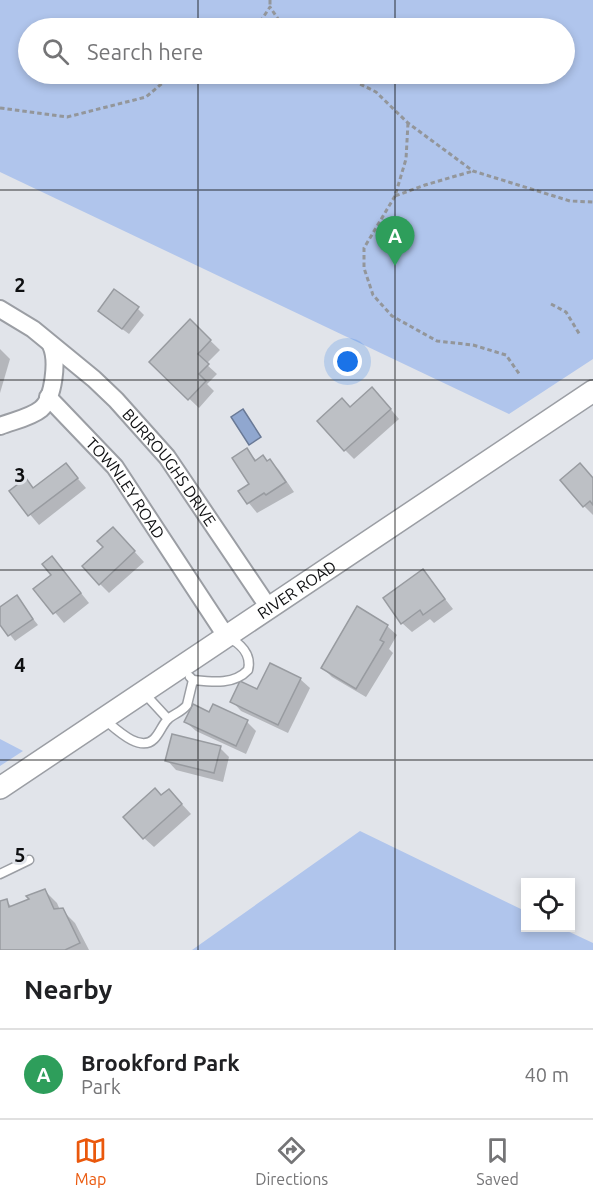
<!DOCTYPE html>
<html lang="en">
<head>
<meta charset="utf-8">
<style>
	body { margin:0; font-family:Ubuntu,sans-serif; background:#f2f2f2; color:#202124 }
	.controls { position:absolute; right:18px; bottom:18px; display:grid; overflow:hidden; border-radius:0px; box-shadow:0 3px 9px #0003 }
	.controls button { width:54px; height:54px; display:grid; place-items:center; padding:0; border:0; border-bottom:2px solid #e0e0e0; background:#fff; color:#202124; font:30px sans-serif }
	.you { position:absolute; left:348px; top:362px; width:21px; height:21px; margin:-15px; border:4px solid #fff; border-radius:50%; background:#1a73e8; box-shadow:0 0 0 9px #1a73e833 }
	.badge { display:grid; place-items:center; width:39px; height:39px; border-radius:50%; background:#ea580c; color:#fff; font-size:20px; font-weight:700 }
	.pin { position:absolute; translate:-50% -50px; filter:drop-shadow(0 2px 3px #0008) }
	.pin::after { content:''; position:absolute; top:32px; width:21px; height:18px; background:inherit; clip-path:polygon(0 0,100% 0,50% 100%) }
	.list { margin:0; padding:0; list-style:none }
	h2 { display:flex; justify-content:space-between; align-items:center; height:78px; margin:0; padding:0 24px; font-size:26px }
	h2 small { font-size:20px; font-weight:400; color:#757577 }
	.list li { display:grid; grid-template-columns:39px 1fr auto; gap:18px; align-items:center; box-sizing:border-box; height:90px; padding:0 24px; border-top:2px solid #e0e0e0 }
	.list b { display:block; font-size:22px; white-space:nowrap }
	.list p { margin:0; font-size:20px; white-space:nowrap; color:#757577 }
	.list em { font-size:20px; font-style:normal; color:#757577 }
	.icon { flex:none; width:33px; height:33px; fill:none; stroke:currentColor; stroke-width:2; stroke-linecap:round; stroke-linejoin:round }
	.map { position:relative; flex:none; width:593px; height:950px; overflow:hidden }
	.search { position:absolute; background:#fff; box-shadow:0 3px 9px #0003; left:18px; right:18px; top:18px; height:66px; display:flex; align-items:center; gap:15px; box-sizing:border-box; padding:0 21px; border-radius:33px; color:#757577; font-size:22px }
	.sheet { height:168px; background:#fff }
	nav { display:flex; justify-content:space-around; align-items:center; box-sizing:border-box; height:84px; border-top:2px solid #e0e0e0; background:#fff; font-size:16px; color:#757577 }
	nav a { display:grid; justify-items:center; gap:3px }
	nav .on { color:#ea580c }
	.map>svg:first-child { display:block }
	.green { fill:#b0c5ec; fill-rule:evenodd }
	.water { fill:#90a7cf; stroke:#697996; stroke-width:1.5 }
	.shadow { fill:#0003 }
	.building { fill:#bdc0c5; stroke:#989ba0; stroke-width:1.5 }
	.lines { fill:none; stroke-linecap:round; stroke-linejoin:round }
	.service-casing { stroke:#9b9ea4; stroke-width:11 }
	.minor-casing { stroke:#9b9ea4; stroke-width:20 }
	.tertiary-casing { stroke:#9b9ea4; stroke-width:24 }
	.path { stroke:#93969a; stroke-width:3; stroke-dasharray:4.5 3; stroke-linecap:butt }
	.service { stroke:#fff; stroke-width:8 }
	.minor { stroke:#fff; stroke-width:16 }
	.tertiary { stroke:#fff; stroke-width:21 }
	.grid { fill:none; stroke:#0e0f11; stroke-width:1.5; stroke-opacity:0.55 }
	.labels { text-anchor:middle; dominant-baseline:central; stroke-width:6; stroke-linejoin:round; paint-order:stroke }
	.street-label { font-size:16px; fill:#0e0f11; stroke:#e1e4ea }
	.grid-label { font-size:20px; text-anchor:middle; font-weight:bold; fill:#0e0f11; stroke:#e1e4ea; stroke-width:6; stroke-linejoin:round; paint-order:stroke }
</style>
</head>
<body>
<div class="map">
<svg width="593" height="950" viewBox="0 0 593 950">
	<rect width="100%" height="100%" fill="#e1e4ea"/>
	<g class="green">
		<path d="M0 0H593V359L509 414 0 172ZM28 28H564V74H28Z"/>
		<path d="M0 739 23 751 0 766Z"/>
		<path d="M360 831 525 911 526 928H561L593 943V950H192Z"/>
	</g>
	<path class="water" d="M243 409 261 437 249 445 231 417Z"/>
	<g class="shadow">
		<path d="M138 309 144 315 129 334 106 317Z"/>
		<path d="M190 321 220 350 206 364 217 374 207 384 214 391 199 408 151 362Z"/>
		<path d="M0 349 10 359 0 393Z"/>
		<path d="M382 399 399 419 354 459 345 450 350 409Z"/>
		<path d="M247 450 257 461H270L279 470 294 492 257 513 240 492 251 485Z"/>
		<path d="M66 465 86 488 39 525 11 492 26 480 34 489Z"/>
		<path d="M593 479V515L584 506Z"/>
		<path d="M122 538 144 562 109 593 100 584Z"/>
		<path d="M61 568 89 603 64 623 35 589Z"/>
		<path d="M423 571 453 609 434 623 430 619 412 632 402 623Z"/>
		<path d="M16 597 38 625 15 641 0 622V609Z"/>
		<path d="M387 626 397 635 389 649 393 653 366 697 332 677 323 668Z"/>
		<path d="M300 679 310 688 288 733 241 711 232 701Z"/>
		<path d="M210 714 247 722 256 731 246 754 196 731 186 722Z"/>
		<path d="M220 748 229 757 223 782 176 770 167 760Z"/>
		<path d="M162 797 178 800 191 814 154 847 144 838Z"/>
		<path d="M44 890 57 903 60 910H62L75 923 89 950H0V903L6 901 12 907 32 900Z"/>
	</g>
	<g class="building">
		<path d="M114 289 139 307 122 329 98 311Z"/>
		<path d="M190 319 211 340 198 354 209 364 199 374 206 381 188 400 149 362Z"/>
		<path d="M372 387 391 409 344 451 317 421 342 398 350 407Z"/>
		<path d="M247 448 255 461 263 455 267 461 270 459 286 482 266 495 264 493 247 504 238 491 249 484 232 458Z"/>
		<path d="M66 463 78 478 28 516 9 491 26 478 33 488Z"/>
		<path d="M580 463 593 478V505L590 501 583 507 560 480Z"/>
		<path d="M113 527 135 551 99 585 82 566 103 547 97 541Z"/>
		<path d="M52 556 81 593 53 614 33 589 51 575 42 564Z"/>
		<path d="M423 569 445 599 423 615 420 610 401 624 383 598Z"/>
		<path d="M17 595 33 619 8 636 0 625V607Z"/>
		<path d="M357 606 388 625 380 640 384 642 356 689 321 668Z"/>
		<path d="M270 663 301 678 278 725 230 702 240 681 257 689Z"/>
		<path d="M193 704 209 712 213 704 248 720 236 746 184 722Z"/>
		<path d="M172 734 221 746 214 773 165 761Z"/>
		<path d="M155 788 161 795 169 789 182 804 143 839 123 817Z"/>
		<path d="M45 889 54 909 63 908 80 943 65 950H0V901L7 899 9 907 29 899 26 896Z"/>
	</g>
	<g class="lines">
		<g class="service-casing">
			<g id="service">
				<path d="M190 677 193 680C212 682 234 685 248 670 252 654 240 643 227 637"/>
				<path d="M144 693 168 719"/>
				<path d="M105 720C116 729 140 753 154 739 160 733 162 725 168 719 173 714 182 712 187 705L193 680"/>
				<path d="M0 874 29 860"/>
			</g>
		</g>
		<g class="minor-casing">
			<g id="minor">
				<path id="s1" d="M0 309 33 329 94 379 116 400 167 457 269 608"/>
				<path id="s2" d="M48 397 115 467 226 636"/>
				<path d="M0 426C12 421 30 418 41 409 54 398 58 360 51 345"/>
			</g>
		</g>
		<g class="tertiary-casing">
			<g id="tertiary">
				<path id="s3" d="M0 788 593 391"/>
			</g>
		</g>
		<g class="path">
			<path d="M270 0V7"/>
			<path d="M256 28 270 7 284 28"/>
			<path d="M340 74 376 92 408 123 473 171 570 201 593 202"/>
			<path d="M0 108 67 117 146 97 173 74"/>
			<path d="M408 123 406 159 395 196 425 185 473 171"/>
			<path d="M395 196 364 248V268L373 295 392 316 437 341 473 345 506 355 520 375"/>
			<path d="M551 304 566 312 580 335"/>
		</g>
		<use href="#service" class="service"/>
		<use href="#minor" class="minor"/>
		<use href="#tertiary" class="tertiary"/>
	</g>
	<path class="grid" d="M198 0V28M395 0V28M198 74V950M395 74V950M0 190H593M0 380H593M0 570H593M0 760H593"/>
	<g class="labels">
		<g class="street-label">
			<text stroke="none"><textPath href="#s1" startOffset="234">BURROUGHS DRIVE</textPath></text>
			<text stroke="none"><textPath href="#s2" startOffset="120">TOWNLEY ROAD</textPath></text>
			<text stroke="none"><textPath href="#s3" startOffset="357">RIVER ROAD</textPath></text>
		</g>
	</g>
	<g class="grid-label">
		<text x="20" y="292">2</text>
		<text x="20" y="482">3</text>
		<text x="20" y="672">4</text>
		<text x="20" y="862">5</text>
	</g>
</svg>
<div class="controls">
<button><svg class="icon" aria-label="locate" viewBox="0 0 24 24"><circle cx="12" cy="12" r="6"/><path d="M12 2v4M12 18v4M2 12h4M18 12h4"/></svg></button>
</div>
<div class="you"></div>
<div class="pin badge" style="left:395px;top:266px;background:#2e9e5b">A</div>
<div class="search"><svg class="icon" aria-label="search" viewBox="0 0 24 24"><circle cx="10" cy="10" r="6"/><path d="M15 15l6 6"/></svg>Search here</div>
</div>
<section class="sheet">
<h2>Nearby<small></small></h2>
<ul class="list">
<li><span class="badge" style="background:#2e9e5b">A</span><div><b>Brookford Park</b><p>Park</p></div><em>40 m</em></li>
</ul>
</section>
<nav>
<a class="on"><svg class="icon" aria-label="map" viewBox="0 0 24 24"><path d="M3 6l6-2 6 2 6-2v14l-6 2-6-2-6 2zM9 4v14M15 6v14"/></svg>Map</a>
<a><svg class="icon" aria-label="directions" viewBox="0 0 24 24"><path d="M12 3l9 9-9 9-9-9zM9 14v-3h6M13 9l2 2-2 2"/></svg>Directions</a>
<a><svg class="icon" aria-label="saved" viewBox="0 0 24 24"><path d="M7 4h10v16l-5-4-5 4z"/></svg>Saved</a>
</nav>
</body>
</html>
